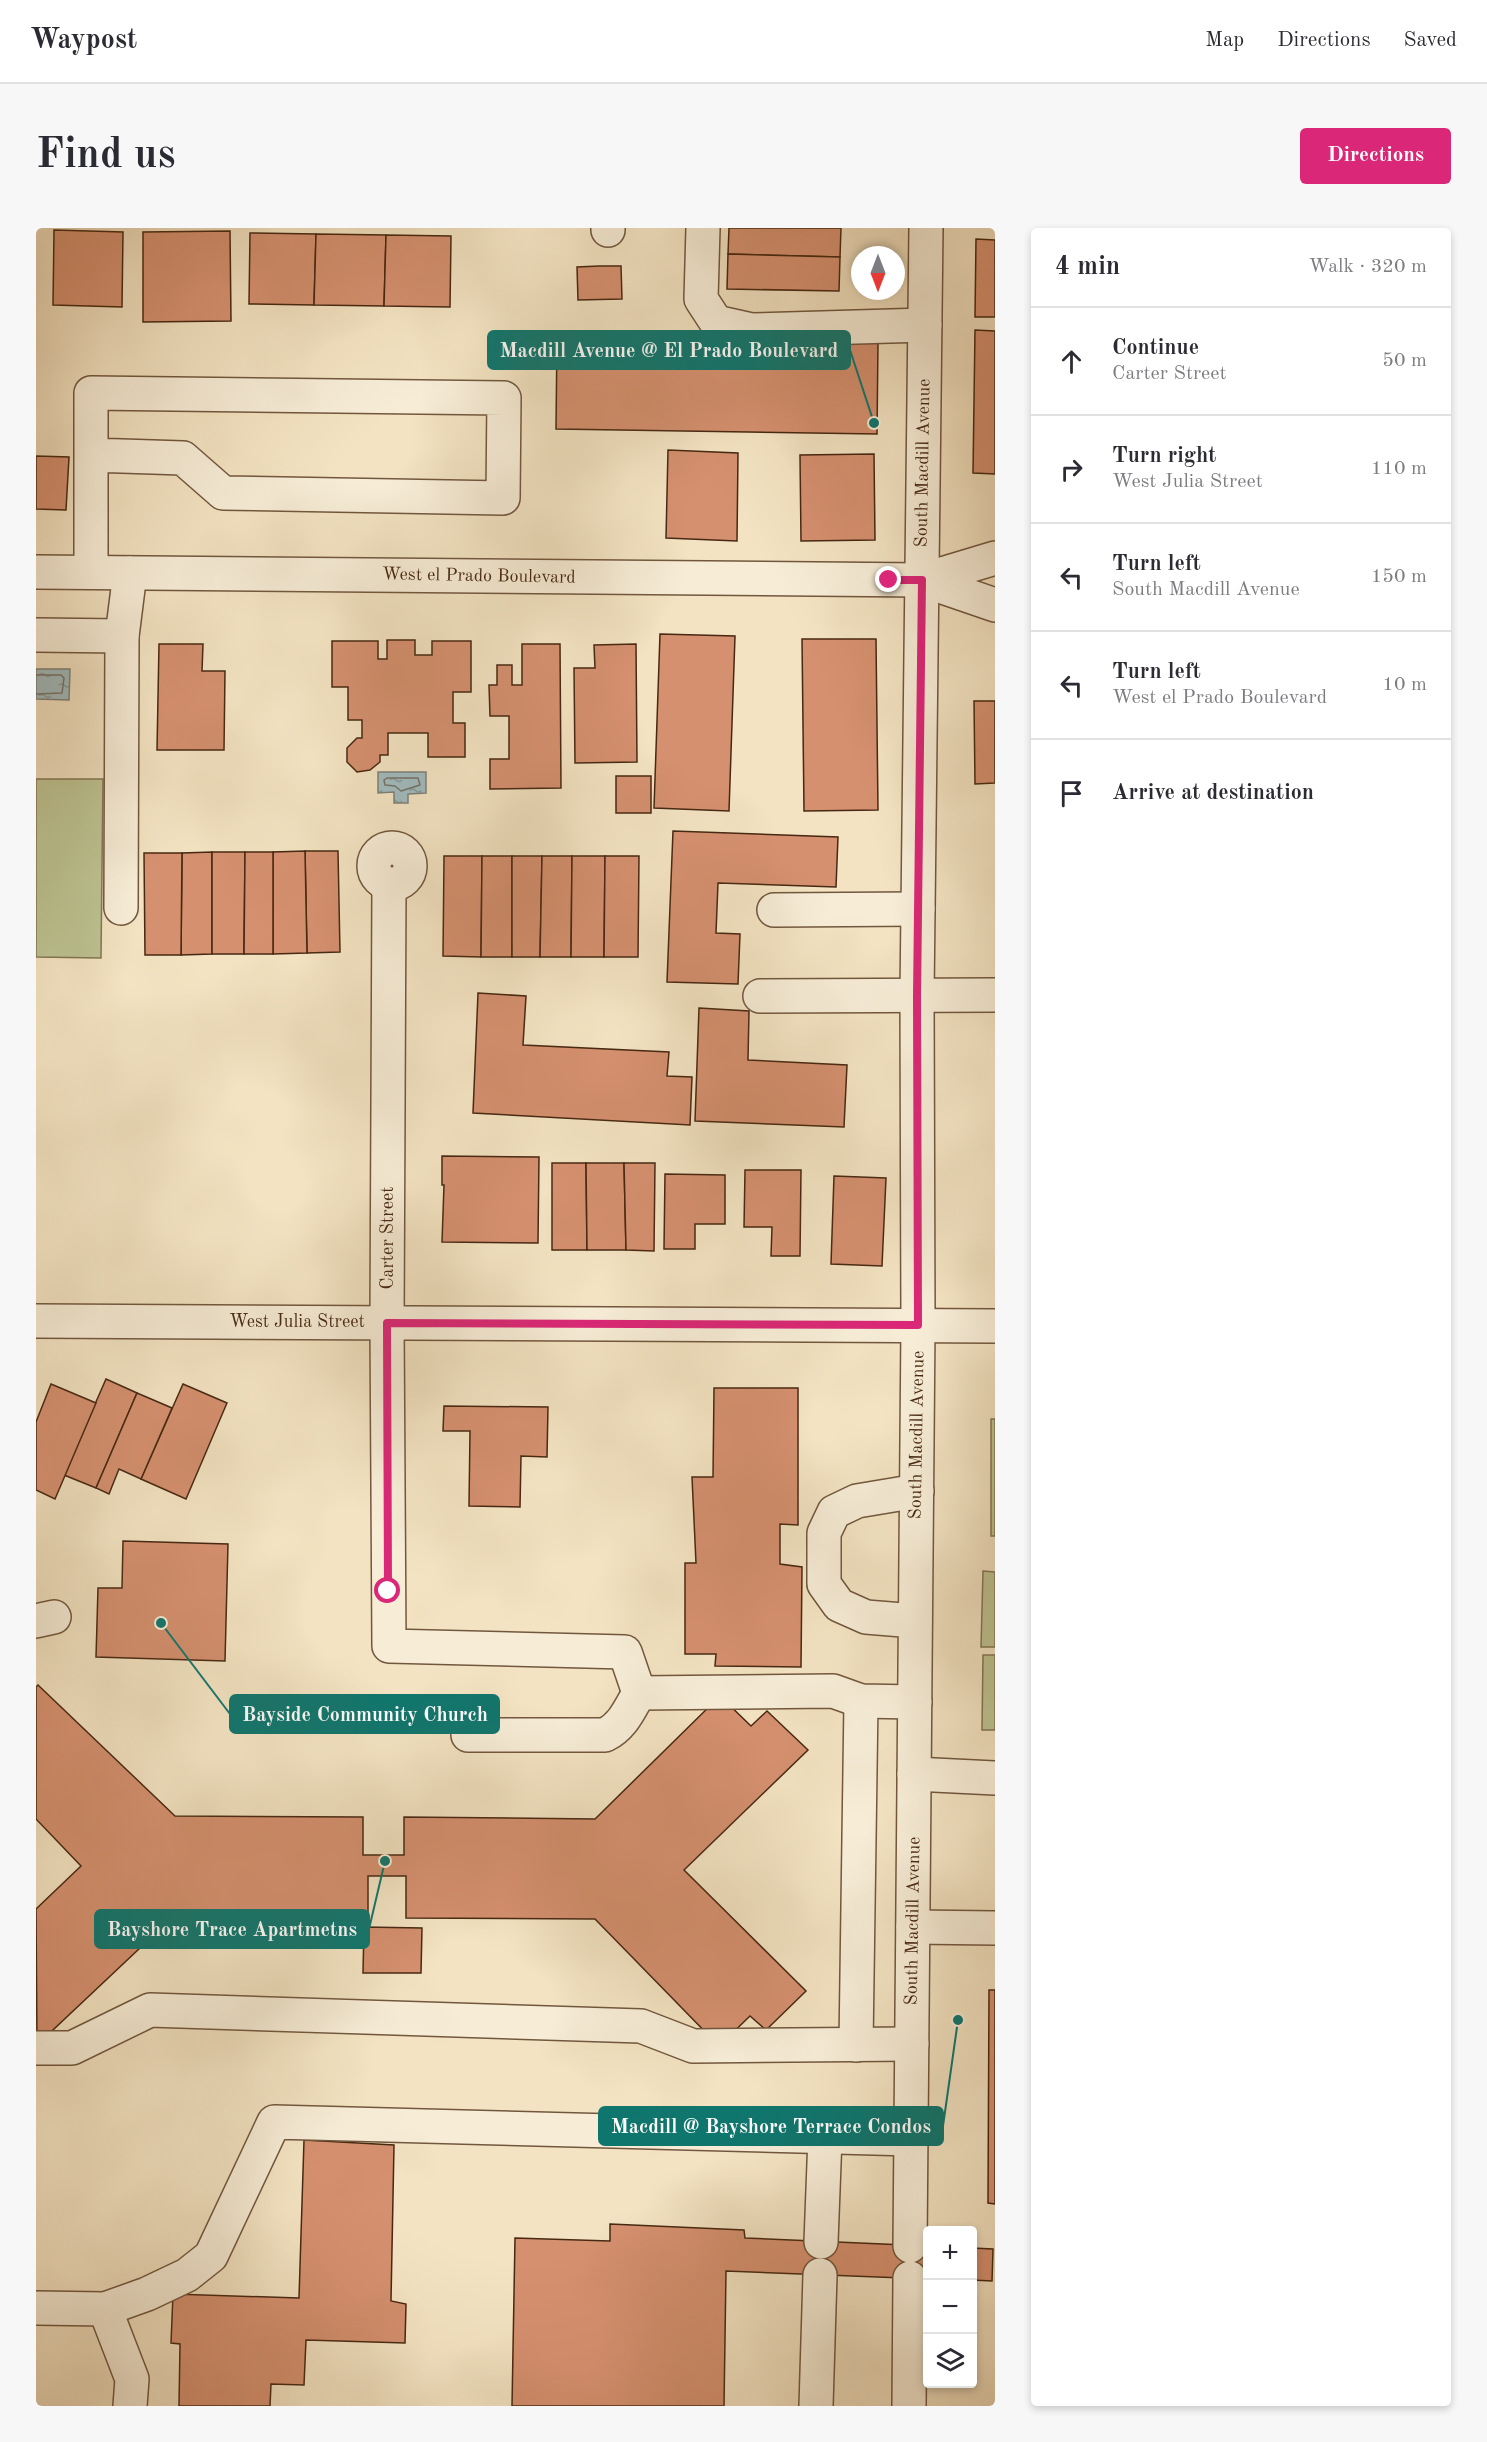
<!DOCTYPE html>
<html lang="en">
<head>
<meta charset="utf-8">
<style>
	body { margin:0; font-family:"Old Standard TT",serif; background:#f7f7f7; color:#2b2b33 }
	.controls { position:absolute; right:18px; bottom:18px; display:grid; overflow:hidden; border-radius:6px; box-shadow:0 3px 9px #0003 }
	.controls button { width:54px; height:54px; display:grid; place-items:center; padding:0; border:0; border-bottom:2px solid #e1e1e2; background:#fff; color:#2b2b33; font:30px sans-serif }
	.compass { position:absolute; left:815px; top:18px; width:54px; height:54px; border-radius:50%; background:#fff; box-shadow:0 3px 9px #0003; rotate:180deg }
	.stop { position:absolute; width:18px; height:18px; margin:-14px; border:4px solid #db2777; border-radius:50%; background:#fff }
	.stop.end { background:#db2777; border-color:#fff; box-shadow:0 2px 6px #0008 }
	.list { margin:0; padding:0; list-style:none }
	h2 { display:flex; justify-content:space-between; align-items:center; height:78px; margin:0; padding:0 24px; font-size:26px }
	h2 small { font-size:20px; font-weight:400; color:#7c7c81 }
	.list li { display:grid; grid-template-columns:39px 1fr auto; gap:18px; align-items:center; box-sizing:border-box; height:108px; padding:0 24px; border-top:2px solid #e1e1e2 }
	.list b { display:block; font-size:22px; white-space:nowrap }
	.list p { margin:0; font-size:20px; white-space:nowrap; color:#7c7c81 }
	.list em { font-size:20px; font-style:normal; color:#7c7c81 }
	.icon { flex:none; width:33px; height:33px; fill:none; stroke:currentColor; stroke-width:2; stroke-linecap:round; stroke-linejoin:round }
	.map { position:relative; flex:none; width:959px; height:2178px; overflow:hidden; border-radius:6px }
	header { display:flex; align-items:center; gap:36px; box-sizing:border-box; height:84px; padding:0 30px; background:#fff; border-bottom:2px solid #e1e1e2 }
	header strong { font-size:28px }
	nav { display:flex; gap:33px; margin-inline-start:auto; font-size:21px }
	.intro { display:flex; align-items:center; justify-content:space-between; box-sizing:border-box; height:144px; padding:0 36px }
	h1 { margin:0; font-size:42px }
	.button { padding:15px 27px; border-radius:6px; background:#db2777; color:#fff; font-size:21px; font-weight:700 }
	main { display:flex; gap:36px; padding:0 36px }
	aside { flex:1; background:#fff; border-radius:6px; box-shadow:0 3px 9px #0003 }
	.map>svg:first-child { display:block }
	.pitch { fill:#bdc392; stroke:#827652; stroke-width:1.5 }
	.water { fill:url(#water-ripples); stroke:#7d8079; stroke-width:1.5 }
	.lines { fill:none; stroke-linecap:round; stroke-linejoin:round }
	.shore { stroke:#747268; stroke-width:1.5 }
	.building { fill:#d5906f; stroke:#472812; stroke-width:1.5 }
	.minor-casing { stroke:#72573e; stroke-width:36 }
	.minor { stroke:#f7edd7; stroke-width:33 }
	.route { stroke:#db2777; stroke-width:8 }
	.labels { text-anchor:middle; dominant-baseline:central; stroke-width:6; stroke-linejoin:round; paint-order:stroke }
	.street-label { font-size:18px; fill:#472812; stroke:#f7edd7 }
	.leader { fill:none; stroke:#0f766e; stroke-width:2 }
	.callout-dot { fill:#0f766e; stroke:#f7edd7; stroke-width:2 }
	.callout { fill:#0f766e; stroke:#0f766e; stroke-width:2 }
	.callout-label { font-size:20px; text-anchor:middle; font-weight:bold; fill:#fff }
</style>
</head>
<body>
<header>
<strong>Waypost</strong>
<nav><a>Map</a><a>Directions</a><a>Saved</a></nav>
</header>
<div class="intro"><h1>Find us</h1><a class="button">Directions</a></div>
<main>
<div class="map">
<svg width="959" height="2178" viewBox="0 0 959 2178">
	<defs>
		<pattern id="water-ripples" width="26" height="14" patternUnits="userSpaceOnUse" patternTransform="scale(1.5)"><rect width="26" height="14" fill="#a1bbbe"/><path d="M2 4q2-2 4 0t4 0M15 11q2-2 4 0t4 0" fill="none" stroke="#859899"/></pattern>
	</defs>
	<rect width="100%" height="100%" fill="#f3e3c2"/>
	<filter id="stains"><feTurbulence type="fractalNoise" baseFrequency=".00333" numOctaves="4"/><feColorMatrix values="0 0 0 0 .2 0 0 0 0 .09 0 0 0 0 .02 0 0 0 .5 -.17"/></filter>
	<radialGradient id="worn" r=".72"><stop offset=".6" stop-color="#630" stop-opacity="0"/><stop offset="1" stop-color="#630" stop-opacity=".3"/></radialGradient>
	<g class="pitch">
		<path d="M0 551H67L65 730 0 729Z"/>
		<rect x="955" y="1191" width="4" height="117"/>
		<path d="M947 1343 959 1344V1419H945Z"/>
		<path d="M947 1427H959V1502H946Z"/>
	</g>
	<g class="water">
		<path d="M0 441H34L33 472 0 471Z"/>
		<path d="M342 544H390V565L372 566V575H358V564L342 565Z"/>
	</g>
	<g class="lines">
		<g class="shore">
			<path d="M0 447H25L28 450 26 465 0 466"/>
			<path d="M351 550H382L384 557 365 563 359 558 349 557 348 552Z"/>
		</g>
	</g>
	<g class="building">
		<path d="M693 0H805L804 29 692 26Z"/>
		<path d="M18 2 87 4 86 79 17 77Z"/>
		<path d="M194 3 195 93 107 94V4Z"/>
		<path d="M214 5 280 6 278 77 213 76Z"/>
		<path d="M280 6 350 7 348 78 278 77Z"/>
		<path d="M350 7 415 8 414 79 348 78Z"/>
		<path d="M940 11 959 12V89H939Z"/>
		<path d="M692 26 804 29 803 63 691 61Z"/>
		<path d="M563 38H585L586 71 542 72 541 39Z"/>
		<path d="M939 102 959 103V246L937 245Z"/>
		<path d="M521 108 842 114 841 206 520 201Z"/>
		<path d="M632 222 702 225 701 313 630 310Z"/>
		<path d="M838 226 839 312 765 313 764 227Z"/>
		<path d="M0 228 33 229 30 282 0 281Z"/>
		<path d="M624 406 699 408 693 583 618 580Z"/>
		<path d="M766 411H840L842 582 768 583Z"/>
		<path d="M351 412H379V427H396V413H435V464H417V495H429V529H392V505H352V527H344V534L334 542 321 544 311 534V520L321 510H326V492H312V459H296V413H342V431H351Z"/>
		<path d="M123 416H167L166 443H189L188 522H121Z"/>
		<path d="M486 416H524L525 560 454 561V531H473V488H454L453 457H461V437H476V457H486Z"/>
		<path d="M600 416 601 534 539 535 538 440H559L558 417Z"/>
		<path d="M938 473H959V555L939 556Z"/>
		<rect x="580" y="548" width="35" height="37"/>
		<path d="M637 603 802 609 800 659 682 655 680 705 704 706 702 756 631 754Z"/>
		<path d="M269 623H302L304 724 271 725Z"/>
		<path d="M269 623 271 725 237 726V624Z"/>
		<path d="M176 624V726L145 727 146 625Z"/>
		<path d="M176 624H209L208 726H176Z"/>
		<path d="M209 624H237V726H208Z"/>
		<path d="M108 625H146L145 727H109Z"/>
		<path d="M408 628H446L445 729 407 728Z"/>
		<path d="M446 628H476V729H445Z"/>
		<path d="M476 628H506L504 729H476Z"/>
		<path d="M506 628H536L535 729H504Z"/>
		<path d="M536 628H569L568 729H535Z"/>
		<path d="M569 628H603L602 729H568Z"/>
		<path d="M442 765 490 768 487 817 633 824 631 848 656 849 654 897 437 885Z"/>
		<path d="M663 780 713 783 712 832 811 837 808 899 659 893Z"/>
		<path d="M406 928 503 929 502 1015 406 1014 408 957H406Z"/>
		<path d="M516 935H550L551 1022H516Z"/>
		<path d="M550 935H588L590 1022H551Z"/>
		<path d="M588 935H619L618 1023 590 1022Z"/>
		<path d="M709 942H765L764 1028H735L736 999H708Z"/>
		<path d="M629 946 689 947V996H659V1021H628Z"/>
		<path d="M798 948 850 950 846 1038 795 1036Z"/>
		<path d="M70 1151 101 1165 60 1260 28 1247Z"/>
		<path d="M15 1156 60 1175 19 1271 0 1262V1194Z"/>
		<path d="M147 1156 191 1175 150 1271 105 1251Z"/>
		<path d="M678 1160H762V1297L744 1296V1336L766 1339 765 1439 679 1438 680 1426H649V1335H660L656 1249H677Z"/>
		<path d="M101 1165 136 1180 105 1251 83 1241 73 1266 60 1260Z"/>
		<path d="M408 1178 512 1179 511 1229 485 1228 484 1279 433 1278 434 1203H407Z"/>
		<path d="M87 1313 192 1316 189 1433 60 1429 62 1360H86Z"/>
		<path d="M2 1457 139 1588 327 1589V1627H368V1589L559 1591 684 1468 715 1498 731 1483 772 1522 648 1642 770 1763 730 1802 714 1788 683 1818 559 1691 370 1690V1648H332V1690L138 1688 1 1817 0 1681 45 1638 0 1591V1459Z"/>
		<path d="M328 1699 386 1700 385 1745H327Z"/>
		<path d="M953 1762H959V1976L952 1975Z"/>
		<path d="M268 1912 358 1917 355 2073 370 2076 369 2115 270 2112 268 2157 235 2156 234 2178H143L144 2116 135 2115 137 2066 263 2070Z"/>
		<path d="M574 1996 708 2002 709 2010 892 2018V2051L690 2043 688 2178H476L479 2010 574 2013Z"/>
		<path d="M936 2020 957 2021 956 2053 936 2052Z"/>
	</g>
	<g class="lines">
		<g class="minor-casing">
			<g id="minor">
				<path d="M667 0 665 71 680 94 716 102 889 97"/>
				<path d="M572 2V0"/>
				<path d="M55 227 147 230 187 265 467 270 468 170 55 165V344"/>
				<path d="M0 344 886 352 959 330"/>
				<path d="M886 352 959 377"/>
				<path d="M0 407 86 408"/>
				<circle cx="356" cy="638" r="18"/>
				<path d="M353 657 351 1095 353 1418 589 1424 603 1465 797 1463 825 1473 879 1474"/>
				<path d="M85 680 86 408 94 345"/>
				<path d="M738 682 882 681"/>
				<path d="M724 768 959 767"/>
				<path d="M0 1093 959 1098"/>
				<path d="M0 1393 18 1389"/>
				<path d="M879 1393 830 1389 803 1377 788 1356V1305L798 1284 821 1273 881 1263"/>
				<path d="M432 1507H569C587 1498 593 1482 603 1465"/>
				<path d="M878 1546 959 1550"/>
				<path d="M877 1699 959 1700"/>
				<path d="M820 1817 825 1473"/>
				<path d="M0 1820H36L114 1782 605 1798 657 1818 876 1816"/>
				<path d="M785 2014 789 1909"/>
				<path d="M874 2018 882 1097 881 768 890 0"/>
				<path d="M0 2080 69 2081 111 2066 151 2047 175 2028 238 1894 875 1911"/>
				<path d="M69 2081 96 2151 94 2178"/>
				<path d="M780 2178 784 2047"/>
				<path d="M873 2178 874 2050"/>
			</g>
		</g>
		<use href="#minor" class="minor"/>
	</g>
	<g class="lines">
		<path class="route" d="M352 1363 351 1095 882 1097 881 768 886 352H853"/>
	</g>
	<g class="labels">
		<g class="street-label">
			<text transform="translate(887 235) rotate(-89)">South Macdill Avenue</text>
			<text transform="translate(443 348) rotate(1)">West el Prado Boulevard</text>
			<text transform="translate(352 1010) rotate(-90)">Carter Street</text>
			<text x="261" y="1094">West Julia Street</text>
			<text transform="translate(881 1207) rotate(-89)">South Macdill Avenue</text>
			<text transform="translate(877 1693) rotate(-89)">South Macdill Avenue</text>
		</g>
	</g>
	<path class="leader" d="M838 195L814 122M125 1395L194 1486M349 1633L333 1701M922 1792L907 1898"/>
	<g class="callout-dot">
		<circle cx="838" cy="195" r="6"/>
		<circle cx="125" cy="1395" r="6"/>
		<circle cx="349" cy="1633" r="6"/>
		<circle cx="922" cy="1792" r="6"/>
	</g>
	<g class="callout">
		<rect x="452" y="103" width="362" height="38" rx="6"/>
		<rect x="194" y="1467" width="269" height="38" rx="6"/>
		<rect x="59" y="1682" width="274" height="38" rx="6"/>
		<rect x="563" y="1879" width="344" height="38" rx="6"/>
	</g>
	<g class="callout-label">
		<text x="633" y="129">Macdill Avenue @ El Prado Boulevard</text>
		<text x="329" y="1493">Bayside Community Church</text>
		<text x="196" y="1708">Bayshore Trace Apartmetns</text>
		<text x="735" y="1905">Macdill @ Bayshore Terrace Condos</text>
	</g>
	<rect width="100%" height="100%" filter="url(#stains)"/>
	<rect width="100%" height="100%" fill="url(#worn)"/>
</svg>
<div class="controls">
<button>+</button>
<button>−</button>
<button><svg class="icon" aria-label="layers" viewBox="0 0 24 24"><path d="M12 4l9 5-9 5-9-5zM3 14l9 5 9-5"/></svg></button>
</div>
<svg class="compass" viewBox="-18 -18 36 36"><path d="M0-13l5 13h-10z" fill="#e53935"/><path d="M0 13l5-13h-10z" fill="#7c7c81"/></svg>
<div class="stop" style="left:352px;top:1363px"></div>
<div class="stop end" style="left:853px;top:352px"></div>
</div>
<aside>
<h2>4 min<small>Walk · 320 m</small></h2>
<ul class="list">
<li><svg class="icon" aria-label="ahead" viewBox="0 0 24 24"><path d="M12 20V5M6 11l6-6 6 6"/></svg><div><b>Continue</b><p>Carter Street</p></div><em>50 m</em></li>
<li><svg class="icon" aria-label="right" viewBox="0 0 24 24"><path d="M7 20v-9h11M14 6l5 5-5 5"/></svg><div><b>Turn right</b><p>West Julia Street</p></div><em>110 m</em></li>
<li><svg class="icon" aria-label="left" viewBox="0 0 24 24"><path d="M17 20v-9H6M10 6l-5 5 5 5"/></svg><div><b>Turn left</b><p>South Macdill Avenue</p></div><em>150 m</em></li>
<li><svg class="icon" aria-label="left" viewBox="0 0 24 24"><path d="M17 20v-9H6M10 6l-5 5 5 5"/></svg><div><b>Turn left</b><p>West el Prado Boulevard</p></div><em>10 m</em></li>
<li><svg class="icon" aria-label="arrive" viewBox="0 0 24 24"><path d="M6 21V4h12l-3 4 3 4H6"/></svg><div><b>Arrive at destination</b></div></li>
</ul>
</aside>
</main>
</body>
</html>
